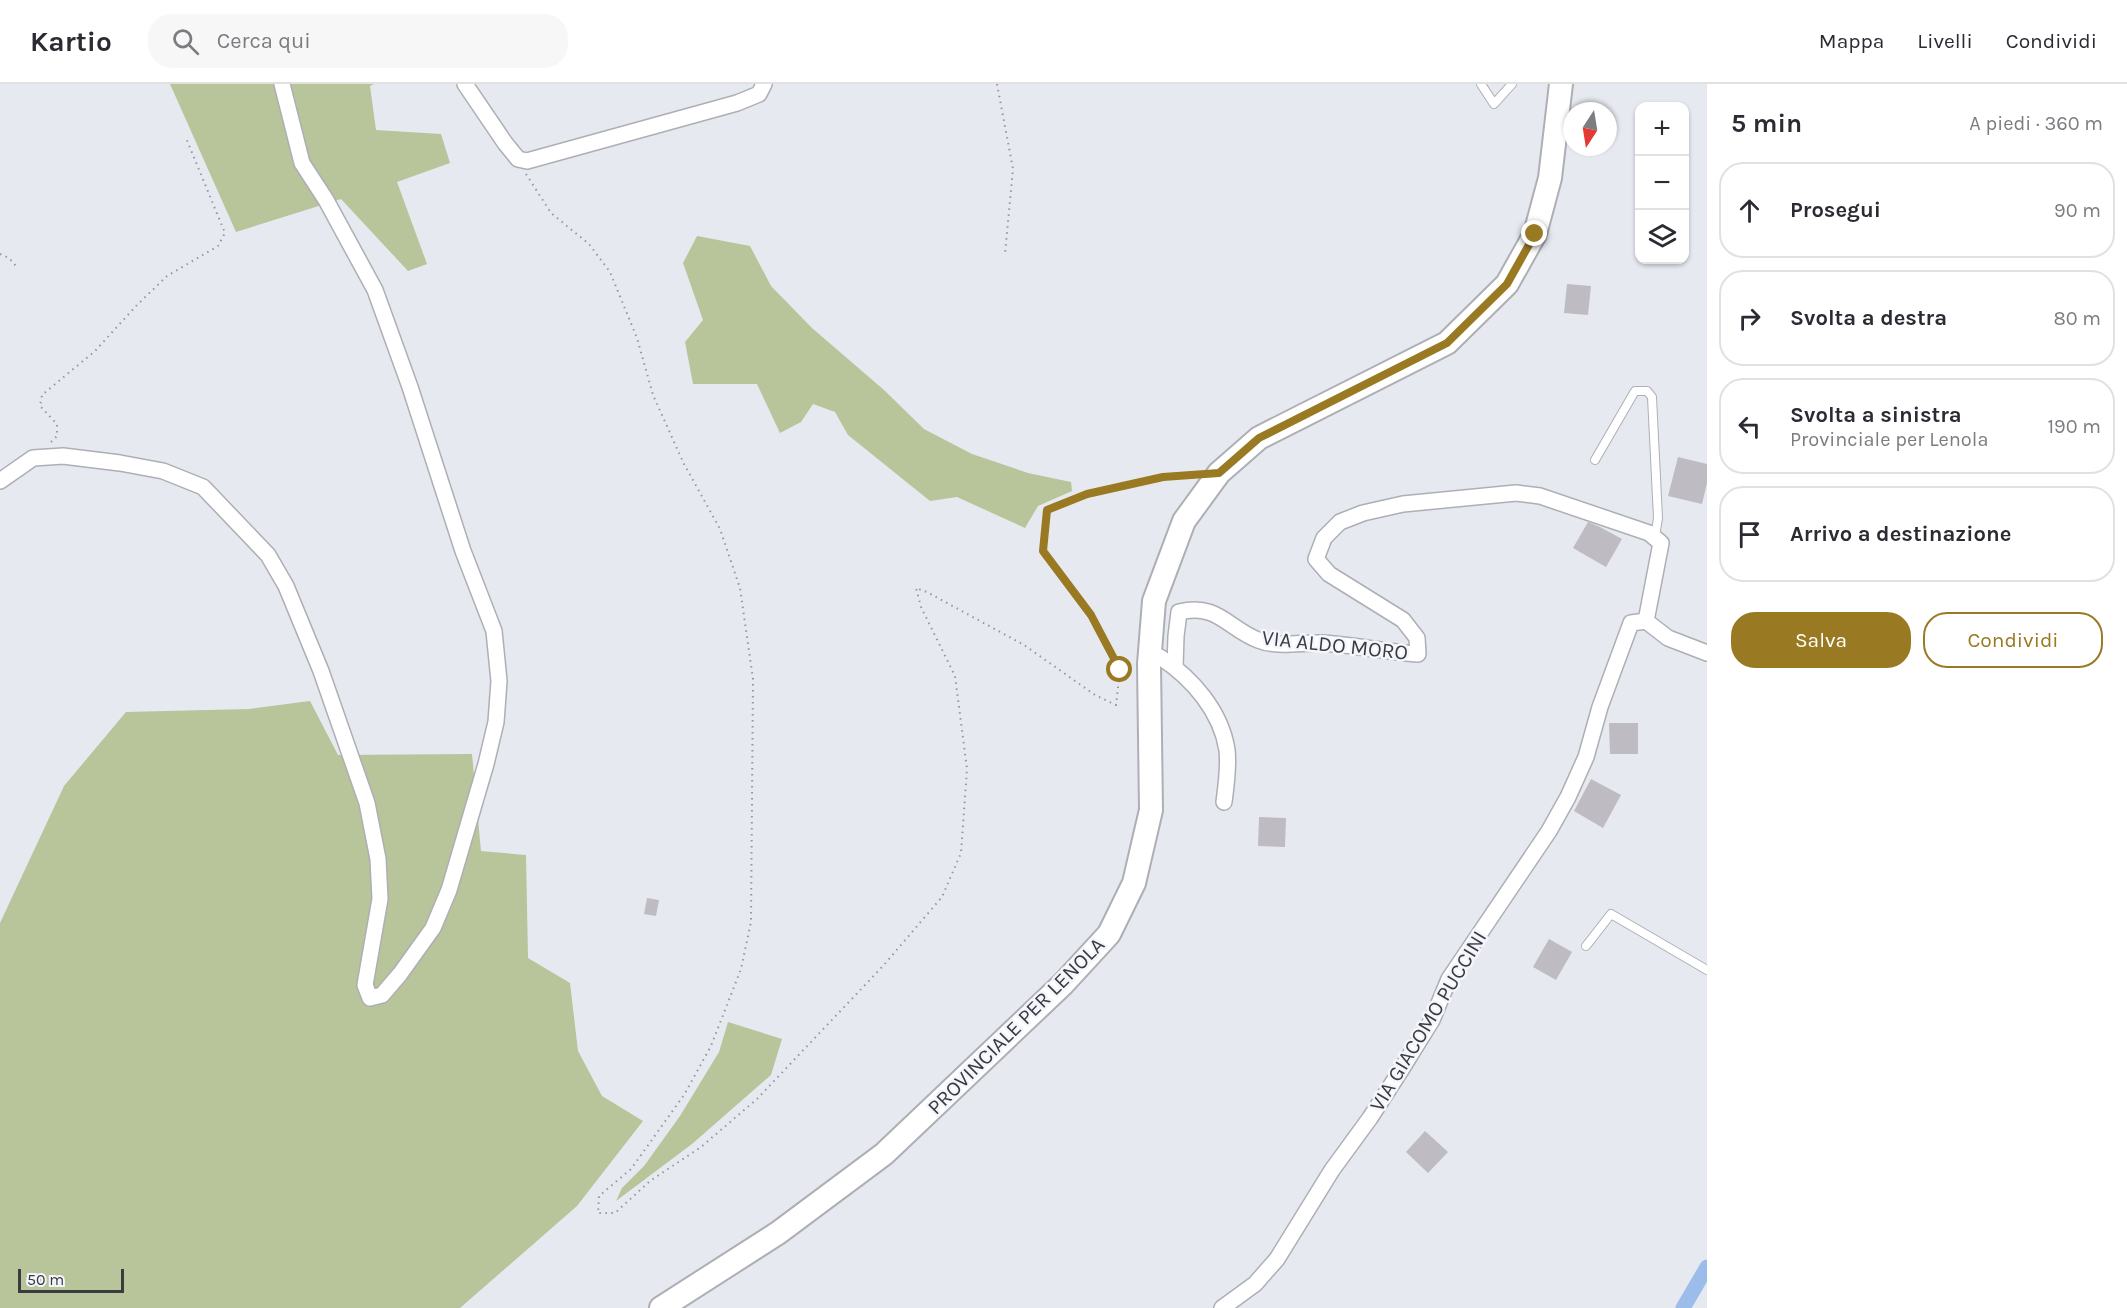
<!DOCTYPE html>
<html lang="it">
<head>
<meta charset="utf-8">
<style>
	body { margin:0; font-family:Karla,sans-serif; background:#f7f7f7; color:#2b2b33 }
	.controls { position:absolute; right:18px; top:18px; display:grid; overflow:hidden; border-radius:12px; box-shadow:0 2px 4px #0004 }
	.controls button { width:54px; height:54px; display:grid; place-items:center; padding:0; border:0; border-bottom:2px solid #e1e1e2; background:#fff; color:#2b2b33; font:30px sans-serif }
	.compass { position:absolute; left:1563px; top:18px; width:54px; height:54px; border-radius:50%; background:#fff; box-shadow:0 2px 4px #0004; rotate:192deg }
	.scale { position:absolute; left:18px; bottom:15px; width:106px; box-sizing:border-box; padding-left:6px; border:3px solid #3a3b3e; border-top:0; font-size:16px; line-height:21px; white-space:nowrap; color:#3a3b3e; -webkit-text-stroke:4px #f5f6fd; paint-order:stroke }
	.stop { position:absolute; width:18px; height:18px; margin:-14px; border:4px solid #997a23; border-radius:50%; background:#fff }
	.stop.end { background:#997a23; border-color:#fff; box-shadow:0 2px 6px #0008 }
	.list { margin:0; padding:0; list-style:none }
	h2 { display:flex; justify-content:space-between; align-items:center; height:78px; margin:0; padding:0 24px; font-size:26px }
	h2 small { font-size:20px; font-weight:400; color:#7c7c81 }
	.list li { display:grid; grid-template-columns:39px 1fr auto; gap:18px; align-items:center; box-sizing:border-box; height:96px; margin:0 12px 12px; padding:0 12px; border:2px solid #e1e1e2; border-radius:24px }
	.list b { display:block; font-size:22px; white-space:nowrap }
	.list p { margin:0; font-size:20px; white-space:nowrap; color:#7c7c81 }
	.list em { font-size:20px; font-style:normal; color:#7c7c81 }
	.actions { display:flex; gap:12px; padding:18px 24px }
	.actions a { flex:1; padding:14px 0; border:2px solid #997a23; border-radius:24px; text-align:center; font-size:21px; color:#997a23 }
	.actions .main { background:#997a23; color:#fff }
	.icon { flex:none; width:33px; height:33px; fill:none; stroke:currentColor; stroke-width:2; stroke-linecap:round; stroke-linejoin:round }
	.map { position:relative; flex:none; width:1707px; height:1224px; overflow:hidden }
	header { display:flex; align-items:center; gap:36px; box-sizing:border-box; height:84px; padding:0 30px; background:#fff; border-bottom:2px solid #e1e1e2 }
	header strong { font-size:28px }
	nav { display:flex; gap:33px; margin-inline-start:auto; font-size:21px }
	.search { width:420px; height:54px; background:#f7f7f7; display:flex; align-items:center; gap:15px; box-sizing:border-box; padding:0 21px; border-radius:24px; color:#7c7c81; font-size:22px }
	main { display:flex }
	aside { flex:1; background:#fff }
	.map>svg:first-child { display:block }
	.green { fill:#b8c49a }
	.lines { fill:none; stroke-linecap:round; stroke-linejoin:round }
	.canal { stroke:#9cbdea; stroke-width:15 }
	.building { fill:#bebbc2 }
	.service-casing { stroke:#adafb5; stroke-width:10 }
	.minor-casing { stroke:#adafb5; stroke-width:18 }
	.secondary-casing { stroke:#adafb5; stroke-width:26 }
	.path { stroke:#96979c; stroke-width:2; stroke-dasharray:1.5 4.5; stroke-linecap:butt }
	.service { stroke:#fff; stroke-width:8 }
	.minor { stroke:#fff; stroke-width:15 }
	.secondary { stroke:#fff; stroke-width:22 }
	.route { stroke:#997a23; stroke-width:8 }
	.labels { text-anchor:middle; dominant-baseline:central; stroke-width:5; stroke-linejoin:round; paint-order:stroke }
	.street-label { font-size:21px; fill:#3a3b3e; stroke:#f5f6fd }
</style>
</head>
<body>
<header>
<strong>Kartio</strong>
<div class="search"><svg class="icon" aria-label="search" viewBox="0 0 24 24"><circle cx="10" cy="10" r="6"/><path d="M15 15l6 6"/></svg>Cerca qui</div>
<nav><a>Mappa</a><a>Livelli</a><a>Condividi</a></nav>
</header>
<main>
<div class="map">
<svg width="1707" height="1224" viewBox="0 0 1707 1224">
	<rect width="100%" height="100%" fill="#e7e9f0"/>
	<g class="green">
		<path d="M170 0H374L370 2 376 46 441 50 450 79 397 98 427 180 408 187 341 115 236 148Z"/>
		<path d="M697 152 750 162 771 202 812 244 884 306 924 345 972 370 1028 389 1071 398 1072 407 1038 422 1025 444 957 413 930 417 848 351 835 328 813 320 801 338 780 349 757 300H693L685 258 703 236 683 179Z"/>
		<path d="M310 617 338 671 472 670 481 767 526 771 528 874 570 899 578 967 602 1012 643 1037 577 1122 460 1224H0V839L64 702 126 628 249 625Z"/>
		<path d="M728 938 782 955 771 991 692 1060 616 1117 622 1104 644 1082 680 1032 719 968Z"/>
	</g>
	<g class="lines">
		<path class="canal" d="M1683 1224 1707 1183"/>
	</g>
	<g class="building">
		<path d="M1567 200 1591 202 1588 231 1564 229Z"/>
		<path d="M1678 373 1707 380V399L1702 420 1668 412Z"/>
		<path d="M1588 438 1600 443 1622 455 1606 483 1573 464Z"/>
		<path d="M1609 639H1638V670H1610Z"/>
		<path d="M1591 695 1621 711 1603 744 1574 727Z"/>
		<path d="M1259 733 1286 734 1285 763 1258 762Z"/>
		<path d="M647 814 659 816 656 832 644 830Z"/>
		<path d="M1549 855 1572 868 1556 896 1533 883Z"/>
		<path d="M1425 1047 1448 1068 1428 1089 1406 1068Z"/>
	</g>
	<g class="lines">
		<g class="service-casing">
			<g id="service">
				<path d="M1481 0 1494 20 1512 0"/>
				<path d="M1595 376 1635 307H1647L1652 313 1658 434 1655 453"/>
				<path d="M1586 862 1611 830 1707 886"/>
			</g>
		</g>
		<g class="minor-casing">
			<g id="minor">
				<path d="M465 0 505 59 518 75 527 77 737 19 759 10 764 0"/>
				<path d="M0 397 33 374 63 372 120 379 163 387 203 403 268 471 286 502 321 587 367 719 378 775 380 815 365 901 370 914 382 911 400 890 433 844 449 806 486 680 496 638 499 597 494 547 463 467 410 303 375 206 326 116 302 79 282 0"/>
				<path d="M1149 580 1160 573C1192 594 1221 627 1227 666 1229 683 1226 702 1224 718"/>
				<path d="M1175 583 1176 552 1179 528C1218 519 1226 543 1258 556 1277 564 1302 558 1322 559 1355 561 1386 568 1418 570L1417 554 1403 536 1329 490 1316 475 1324 454 1340 438 1363 429 1403 420 1516 409 1540 412 1649 449 1661 459 1646 537 1668 554 1707 569"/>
				<path d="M1222 1224 1255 1200 1277 1175 1332 1086 1370 1034 1401 986 1432 936 1449 895 1549 747 1568 713 1586 673 1600 623 1631 539 1646 537"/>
			</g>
		</g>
		<g class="secondary-casing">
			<path id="secondary" d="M661 1224 778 1149 884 1070 1063 900 1109 850 1134 799 1151 726 1149 580 1154 517 1184 437 1219 389 1259 354 1447 259 1507 200 1535 150 1550 94 1561 0"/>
		</g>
		<g class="path">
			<path d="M997 0 1013 85 1005 170"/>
			<path d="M526 90 551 129 589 160 610 188 637 254 653 311 684 380 720 445 740 504 753 595 751 838 741 885 711 962 684 1011 631 1085 599 1112 598 1129H615L650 1097 701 1063 757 1015 883 882 942 813 961 769 967 685 955 592 921 523 916 504 927 508 1024 561 1095 611 1116 621 1120 586 1091 531 1043 467 1047 426 1087 410 1163 393 1195 390"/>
			<path d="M0 170 9 174 17 183"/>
			<path d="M51 358 57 352V340L40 322 42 311 95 267 137 221 167 192 218 162 225 149 186 54"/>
		</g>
		<use href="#service" class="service"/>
		<use href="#minor" class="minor"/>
		<use href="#secondary" class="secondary"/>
	</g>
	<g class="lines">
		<path class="route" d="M1120 586 1091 531 1043 467 1047 426 1087 410 1163 393 1219 389 1259 354 1447 259 1507 200 1535 150"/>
	</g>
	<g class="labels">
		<g class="street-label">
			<text transform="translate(1335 561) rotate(6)">VIA ALDO MORO</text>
			<text transform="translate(1428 937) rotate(-59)">VIA GIACOMO PUCCINI</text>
			<text transform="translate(1016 942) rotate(-45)">PROVINCIALE PER LENOLA</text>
		</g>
	</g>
</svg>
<div class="controls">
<button>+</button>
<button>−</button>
<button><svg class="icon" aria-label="layers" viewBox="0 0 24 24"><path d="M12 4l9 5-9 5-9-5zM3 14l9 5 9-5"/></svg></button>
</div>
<svg class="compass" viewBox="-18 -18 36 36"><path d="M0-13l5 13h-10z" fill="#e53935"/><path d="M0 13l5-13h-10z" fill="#7c7c81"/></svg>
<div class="scale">50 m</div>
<div class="stop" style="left:1120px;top:586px"></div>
<div class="stop end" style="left:1535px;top:150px"></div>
</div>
<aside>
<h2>5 min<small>A piedi · 360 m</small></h2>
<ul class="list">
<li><svg class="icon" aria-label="ahead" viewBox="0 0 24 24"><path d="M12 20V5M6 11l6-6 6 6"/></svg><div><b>Prosegui</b></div><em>90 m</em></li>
<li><svg class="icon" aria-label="right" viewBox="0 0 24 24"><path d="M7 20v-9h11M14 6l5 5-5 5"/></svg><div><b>Svolta a destra</b></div><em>80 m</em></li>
<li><svg class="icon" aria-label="left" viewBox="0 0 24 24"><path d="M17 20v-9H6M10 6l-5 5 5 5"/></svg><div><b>Svolta a sinistra</b><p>Provinciale per Lenola</p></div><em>190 m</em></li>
<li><svg class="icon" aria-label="arrive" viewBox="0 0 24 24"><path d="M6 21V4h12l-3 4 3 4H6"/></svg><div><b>Arrivo a destinazione</b></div></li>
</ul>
<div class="actions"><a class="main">Salva</a><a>Condividi</a></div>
</aside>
</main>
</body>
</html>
